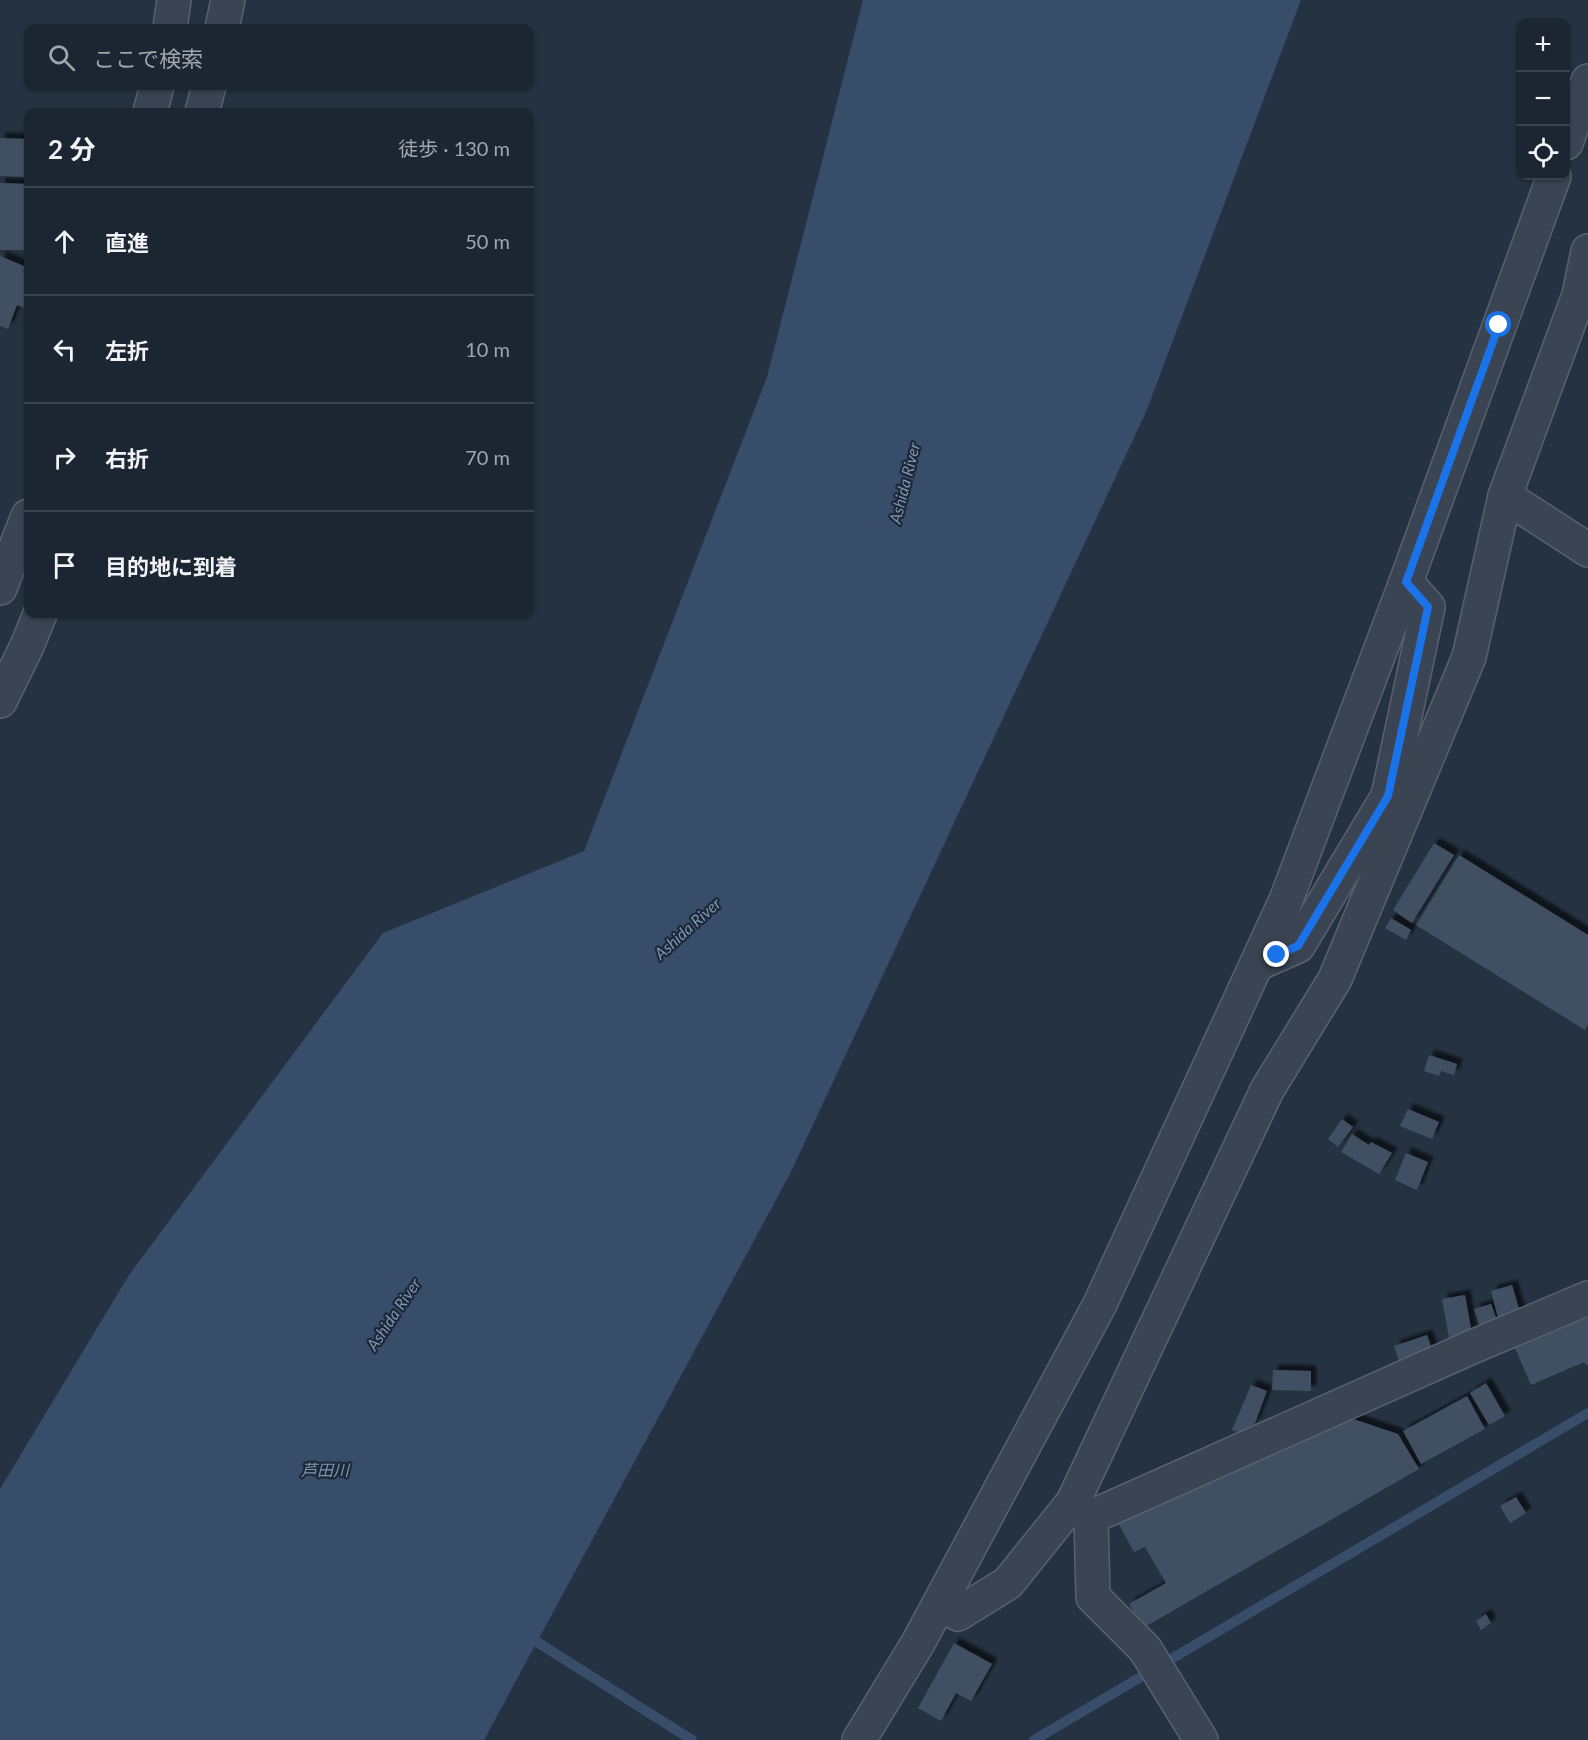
<!DOCTYPE html>
<html lang="ja">
<head>
<meta charset="utf-8">
<style>
	body { margin:0; font-family:Lato,"Noto Sans JP",sans-serif; background:#252e3a; color:#f1f3f6 }
	.controls { position:absolute; right:18px; top:18px; display:grid; overflow:hidden; border-radius:12px; box-shadow:0 2px 4px #0004 }
	.controls button { width:54px; height:54px; display:grid; place-items:center; padding:0; border:0; border-bottom:2px solid #3a434d; background:#1c2632; color:#f1f3f6; font:30px sans-serif }
	.stop { position:absolute; width:18px; height:18px; margin:-14px; border:4px solid #1a73e8; border-radius:50%; background:#fff }
	.stop.end { background:#1a73e8; border-color:#fff; box-shadow:0 2px 6px #0008 }
	.list { margin:0; padding:0; list-style:none }
	h2 { display:flex; justify-content:space-between; align-items:center; height:78px; margin:0; padding:0 24px; font-size:26px }
	h2 small { font-size:20px; font-weight:400; color:#a0a5ac }
	.list li { display:grid; grid-template-columns:39px 1fr auto; gap:18px; align-items:center; box-sizing:border-box; height:108px; padding:0 24px; border-top:2px solid #3a434d }
	.list b { display:block; font-size:22px; white-space:nowrap }
	.list em { font-size:20px; font-style:normal; color:#a0a5ac }
	.icon { flex:none; width:33px; height:33px; fill:none; stroke:currentColor; stroke-width:2; stroke-linecap:round; stroke-linejoin:round }
	.map { position:relative; flex:none; width:1588px; height:1740px; overflow:hidden }
	.search { position:absolute; background:#1c2632; box-shadow:0 2px 4px #0004; left:24px; top:24px; width:510px; height:66px; display:flex; align-items:center; gap:15px; box-sizing:border-box; padding:0 21px; border-radius:12px; color:#a0a5ac; font-size:22px }
	.panel { position:absolute; background:#1c2632; box-shadow:0 2px 4px #0004; left:24px; top:108px; width:510px; height:510px; border-radius:12px }
	.map>svg:first-child { display:block }
	.water { fill:#384d6a }
	.lines { fill:none; stroke-linecap:round; stroke-linejoin:round }
	.stream { stroke:#384d6a; stroke-width:10 }
	.building { fill:#415062; filter:url(#shadow) }
	.minor-casing { stroke:#58626f; stroke-width:36 }
	.tertiary-casing { stroke:#58626f; stroke-width:36 }
	.minor { stroke:#3a4452; stroke-width:33 }
	.tertiary { stroke:#3a4452; stroke-width:33 }
	.route { stroke:#1a73e8; stroke-width:8 }
	.labels { text-anchor:middle; dominant-baseline:central; stroke-width:4.5; stroke-linejoin:round; paint-order:stroke }
	.water-label { font-size:16px; font-style:italic; fill:#7d95b4; stroke:#1e2937 }
</style>
</head>
<body>
<div class="map">
<svg width="1588" height="1740" viewBox="0 0 1588 1740">
	<defs>
		<filter id="shadow"><feDropShadow dx="5.5" dy="-5.5" stdDeviation="1.5" flood-color="#0009"/></filter>
	</defs>
	<rect width="100%" height="100%" fill="#253242"/>
	<path class="water" d="M863 0H1301L1146 412 790 1174 484 1740H0V1489L129 1275 383 933 584 851 767 377Z"/>
	<g class="lines">
		<g class="stream">
			<path d="M524 1635 537 1642 692 1740"/>
			<path d="M1034 1740 1588 1413"/>
		</g>
	</g>
	<g class="building">
		<path d="M0 138 28 139V177L0 176Z"/>
		<path d="M0 183 28 184V250H0Z"/>
		<path d="M0 256 26 267 23 271 28 274 27 309 17 305 8 329 0 326Z"/>
		<path d="M1434 843 1454 855 1412 923 1393 910Z"/>
		<path d="M1459 855 1588 935V1024L1585 1030 1416 925Z"/>
		<path d="M1391 918 1411 930 1406 940 1385 928Z"/>
		<path d="M1429 1055 1457 1064 1454 1075 1441 1071 1439 1076 1424 1071Z"/>
		<path d="M1408 1109 1439 1122 1432 1139 1400 1126Z"/>
		<path d="M1342 1119 1353 1127 1338 1147 1328 1139Z"/>
		<path d="M1352 1134 1369 1145 1371 1142 1392 1153 1379 1174 1341 1152Z"/>
		<path d="M1406 1153 1428 1162 1417 1190 1395 1180Z"/>
		<path d="M1512 1285 1522 1319 1500 1325 1491 1291Z"/>
		<path d="M1465 1295 1472 1334 1449 1338 1442 1299Z"/>
		<path d="M1491 1304 1499 1326 1482 1332 1474 1309Z"/>
		<path d="M1588 1316V1364L1586 1365 1584 1362 1531 1385 1515 1348Z"/>
		<path d="M1427 1335 1434 1355 1400 1365 1394 1346Z"/>
		<path d="M1273 1370 1311 1371V1391L1272 1390Z"/>
		<path d="M1486 1383 1505 1416 1489 1425 1470 1393Z"/>
		<path d="M1251 1385 1267 1391 1255 1423 1242 1433 1232 1430Z"/>
		<path d="M1467 1396 1485 1429 1421 1464 1403 1431Z"/>
		<path d="M1344 1416 1398 1434 1419 1469 1143 1628 1129 1604 1166 1583 1145 1547 1134 1552 1117 1521Z"/>
		<path d="M1516 1497 1526 1513 1510 1523 1500 1506Z"/>
		<path d="M1486 1614 1491 1623 1481 1630 1476 1621Z"/>
		<path d="M954 1643 992 1664 971 1701 956 1693 941 1721 918 1708Z"/>
	</g>
	<g class="lines">
		<g class="minor-casing">
			<g id="minor">
				<path d="M170 28 174 0"/>
				<path d="M150 112 157 86"/>
				<path d="M1505 496 1588 550"/>
				<path d="M0 588 28 516"/>
				<path d="M1257 964 1298 946 1388 796 1428 607 1406 582"/>
				<path d="M1073 1503 1091 1517 1093 1597 1145 1649 1201 1740"/>
				<path d="M1091 1517 1472 1347 1588 1298"/>
				<path d="M939 1604 958 1614 1008 1583 1073 1502 1267 1090 1335 979 1469 657 1505 496 1579 295 1588 251"/>
			</g>
		</g>
		<g class="tertiary-casing">
			<g id="tertiary">
				<path d="M222 28 228 0"/>
				<path d="M202 112 209 86"/>
				<path d="M1566 143 1588 81"/>
				<path d="M0 701 27 646 40 614"/>
				<path d="M859 1740 918 1643 1100 1304 1286 900 1406 582 1554 176"/>
			</g>
		</g>
		<use href="#minor" class="minor"/>
		<use href="#tertiary" class="tertiary"/>
	</g>
	<g class="lines">
		<path class="route" d="M1277 955 1298 946 1388 796 1428 607 1406 582 1499 325"/>
	</g>
	<g class="labels">
		<g class="water-label">
			<text transform="translate(904 483) rotate(-76)">Ashida River</text>
			<text transform="translate(687 928) rotate(-42)">Ashida River</text>
			<text transform="translate(393 1314) rotate(-56)">Ashida River</text>
			<text x="325" y="1469">芦田川</text>
		</g>
	</g>
</svg>
<div class="controls">
<button>+</button>
<button>−</button>
<button><svg class="icon" aria-label="locate" viewBox="0 0 24 24"><circle cx="12" cy="12" r="6"/><path d="M12 2v4M12 18v4M2 12h4M18 12h4"/></svg></button>
</div>
<div class="stop" style="left:1499px;top:325px"></div>
<div class="stop end" style="left:1277px;top:955px"></div>
<div class="search"><svg class="icon" aria-label="search" viewBox="0 0 24 24"><circle cx="10" cy="10" r="6"/><path d="M15 15l6 6"/></svg>ここで検索</div>
<section class="panel">
<h2>2 分<small>徒歩 · 130 m</small></h2>
<ul class="list">
<li><svg class="icon" aria-label="ahead" viewBox="0 0 24 24"><path d="M12 20V5M6 11l6-6 6 6"/></svg><div><b>直進</b></div><em>50 m</em></li>
<li><svg class="icon" aria-label="left" viewBox="0 0 24 24"><path d="M17 20v-9H6M10 6l-5 5 5 5"/></svg><div><b>左折</b></div><em>10 m</em></li>
<li><svg class="icon" aria-label="right" viewBox="0 0 24 24"><path d="M7 20v-9h11M14 6l5 5-5 5"/></svg><div><b>右折</b></div><em>70 m</em></li>
<li><svg class="icon" aria-label="arrive" viewBox="0 0 24 24"><path d="M6 21V4h12l-3 4 3 4H6"/></svg><div><b>目的地に到着</b></div></li>
</ul>
</section>
</div>
</body>
</html>
